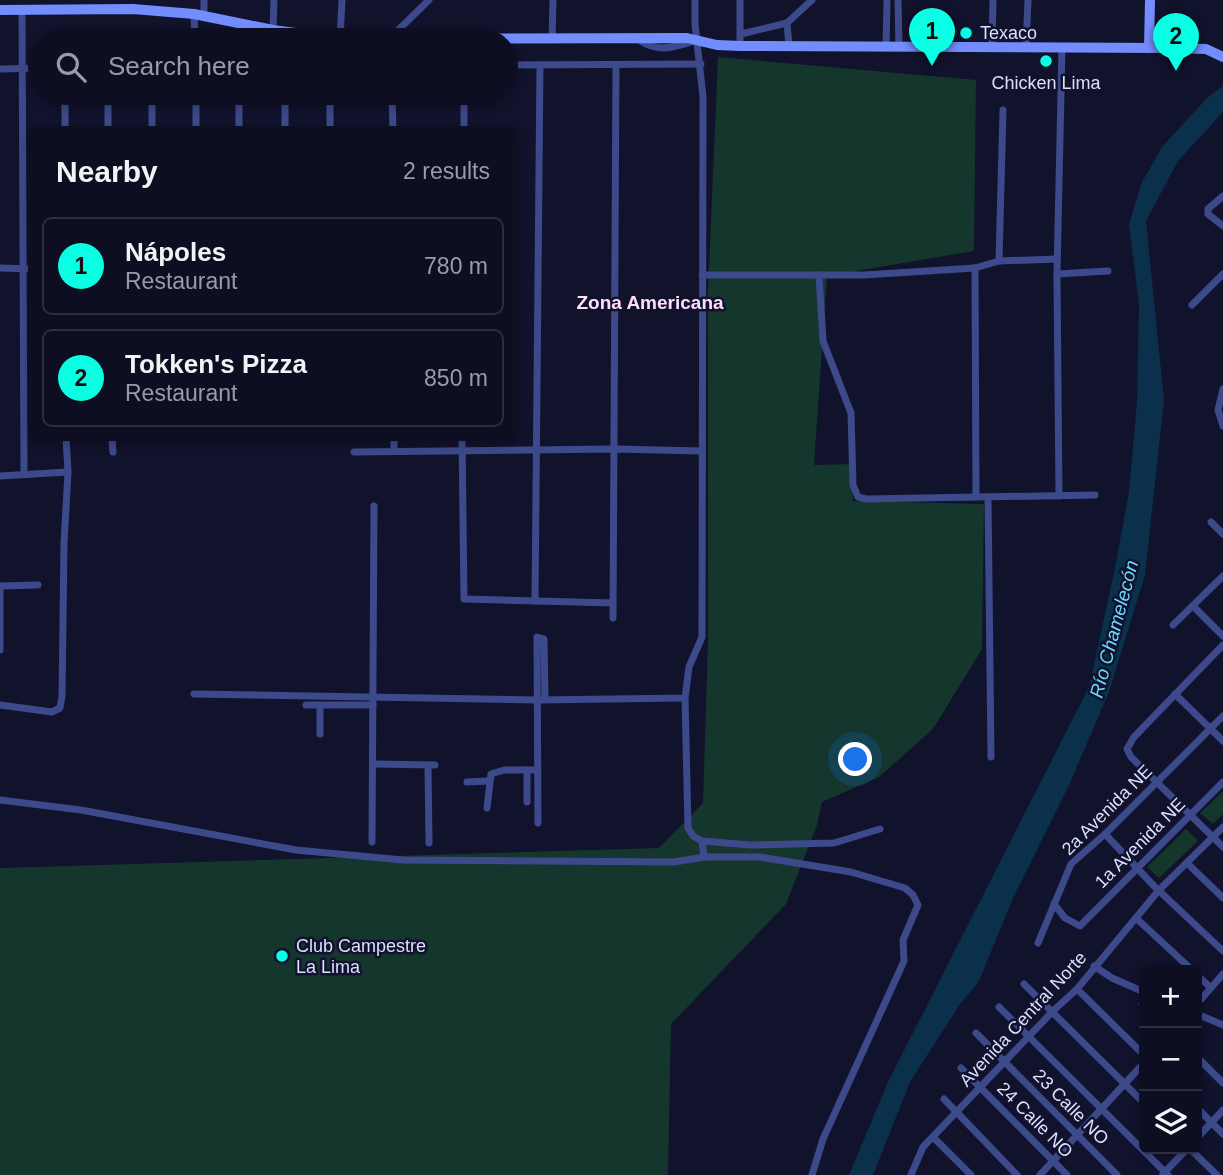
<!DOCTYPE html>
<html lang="en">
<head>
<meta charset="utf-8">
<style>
	body { margin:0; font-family:Helvetica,sans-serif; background:#16172a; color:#f1f3f6 }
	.controls { position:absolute; right:21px; bottom:21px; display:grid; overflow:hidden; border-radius:10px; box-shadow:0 4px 10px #0003 }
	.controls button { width:63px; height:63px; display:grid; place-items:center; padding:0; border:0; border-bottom:2px solid #2d2e3f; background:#0d0e21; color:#f1f3f6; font:35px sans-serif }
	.you { position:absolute; left:856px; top:760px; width:24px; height:24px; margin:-18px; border:5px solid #fff; border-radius:50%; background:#1a73e8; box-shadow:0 0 0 10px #1a73e833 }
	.badge { display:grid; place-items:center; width:46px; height:46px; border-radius:50%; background:#08ffe4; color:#111; font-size:23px; font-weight:700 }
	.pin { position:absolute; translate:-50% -58px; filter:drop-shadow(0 2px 4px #0008) }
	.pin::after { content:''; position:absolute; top:37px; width:24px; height:21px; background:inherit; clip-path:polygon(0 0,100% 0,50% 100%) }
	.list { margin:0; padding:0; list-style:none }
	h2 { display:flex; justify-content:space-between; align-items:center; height:91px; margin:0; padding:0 28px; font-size:30px }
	h2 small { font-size:23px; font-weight:400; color:#9a9ca5 }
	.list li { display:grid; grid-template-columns:46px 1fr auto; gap:21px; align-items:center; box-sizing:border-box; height:98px; margin:0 14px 14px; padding:0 14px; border:2px solid #2d2e3f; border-radius:10px }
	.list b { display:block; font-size:26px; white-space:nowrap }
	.list p { margin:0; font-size:23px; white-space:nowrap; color:#9a9ca5 }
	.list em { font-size:23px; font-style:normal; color:#9a9ca5 }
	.icon { flex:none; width:38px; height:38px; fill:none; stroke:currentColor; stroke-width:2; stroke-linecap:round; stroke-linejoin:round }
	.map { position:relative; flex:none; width:1223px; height:1175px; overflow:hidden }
	.search { position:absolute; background:#0d0e21; box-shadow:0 4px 10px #0003; left:28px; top:28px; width:490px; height:77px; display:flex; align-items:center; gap:18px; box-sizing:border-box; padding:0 24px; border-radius:38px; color:#9a9ca5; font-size:26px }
	.panel { position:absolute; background:#0d0e21; box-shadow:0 4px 10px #0003; left:28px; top:126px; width:490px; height:315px; border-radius:10px }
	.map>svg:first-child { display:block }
	.green { fill:#14362d }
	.water { fill:#0b304b }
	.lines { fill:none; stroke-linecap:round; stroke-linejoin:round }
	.street { stroke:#3c4a8b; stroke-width:7 }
	.secondary { stroke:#738dff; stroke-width:10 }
	.poi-dot { fill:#08ffe4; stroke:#11122c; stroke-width:2.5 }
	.labels { text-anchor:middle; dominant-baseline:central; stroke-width:5; stroke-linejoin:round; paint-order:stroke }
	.poi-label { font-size:18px; fill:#dcdfff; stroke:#11122c; text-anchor:start }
	.street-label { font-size:18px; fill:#dcdfff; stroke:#11122c }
	.neighbourhood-label { font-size:19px; font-weight:bold; fill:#ffdefa; stroke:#11122c }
	.water-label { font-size:19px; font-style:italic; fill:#6ad9ff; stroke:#11122c }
</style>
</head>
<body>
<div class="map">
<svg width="1223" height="1175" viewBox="0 0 1223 1175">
	<rect width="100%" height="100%" fill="#11122c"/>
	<g class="green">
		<path d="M718 57 976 80 974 251 827 276 814 465 853 464V501L984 504 982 649 933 729 879 777 822 802 817 825 786 904 671 1024 668 1175H0V868L659 848 703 803 708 639V291Z"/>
		<path d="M1223 791V814L1213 824 1200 813Z"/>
		<path d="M1186 829 1198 841 1159 878 1147 867Z"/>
	</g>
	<path class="water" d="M1223 86V112L1178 161 1146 221 1164 400 1145 575 1109 692 1070 783 1014 896 978 983 960 1004 910 1082 873 1175H849L888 1082 1089 687 1114 573 1129 492 1137 402 1139 304 1129 224 1142 182 1162 147 1207 98Z"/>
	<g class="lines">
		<g class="street">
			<path d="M204 0V15"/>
			<path d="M898 0 899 47"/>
			<path d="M22 10 24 474"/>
			<path d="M194 14 195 40"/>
			<path d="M787 23 789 46"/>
			<path d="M273 30 274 0"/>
			<path d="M741 34 787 23 812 0"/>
			<path d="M340 39 342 0"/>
			<path d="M389 39 429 0"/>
			<path d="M638 39C657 54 676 47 697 40"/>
			<path d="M552 40 553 0"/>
			<path d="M740 46V0"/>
			<path d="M886 47 887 0"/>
			<path d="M992 47 993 0"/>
			<path d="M1026 47 1028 0"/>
			<path d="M506 65 701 64"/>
			<path d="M0 69 40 68"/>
			<path d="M108 93V130"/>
			<path d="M196 93V130"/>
			<path d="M239 93V130"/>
			<path d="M392 93 393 130"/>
			<path d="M65 130V93"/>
			<path d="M152 130V93"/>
			<path d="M285 130V93"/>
			<path d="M330 130V93"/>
			<path d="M464 130V93"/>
			<path d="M1223 196 1208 209V214L1223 226"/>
			<path d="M999 261 1003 110"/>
			<path d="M0 268 32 269"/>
			<path d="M975 268 976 497"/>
			<path d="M1057 274 1108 271"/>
			<path d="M702 275H864L975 268 999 261 1057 259"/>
			<path d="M819 275 823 341 851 413 853 485 858 497 866 499 1095 495"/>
			<path d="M1192 305 1223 274"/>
			<path d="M1223 389 1218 410 1223 426"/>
			<path d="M112 438 113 452"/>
			<path d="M394 438V450"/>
			<path d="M462 438 464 599 613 603"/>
			<path d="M354 452 614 449 701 451"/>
			<path d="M0 476 68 472"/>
			<path d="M1059 496 1057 274 1062 47"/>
			<path d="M988 497 991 757"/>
			<path d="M1211 522 1223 534"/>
			<path d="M0 586V650"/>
			<path d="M1 586 38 585"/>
			<path d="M535 601 540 65"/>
			<path d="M1193 606 1223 636"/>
			<path d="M613 618 616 65"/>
			<path d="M1173 625 1223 576"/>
			<path d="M1223 645 1134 737 1127 749 1131 757 1223 847"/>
			<path d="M194 694 537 700 685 698 689 667 702 637 703 97 695 24V0"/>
			<path d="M1175 694 1223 741"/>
			<path d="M685 698 688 828 693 836 702 841 750 845 834 843 880 829"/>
			<path d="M0 705 52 712 60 708 62 696 64 543 68 472 66 438"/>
			<path d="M306 705H373"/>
			<path d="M320 705V734"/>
			<path d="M373 764 435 765"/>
			<path d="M428 765 429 843"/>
			<path d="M467 782 489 781"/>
			<path d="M0 800 81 810 296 850 403 860 674 862 704 857 702 841"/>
			<path d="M527 802V770"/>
			<path d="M487 808 491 774 504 770H538"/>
			<path d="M538 823 537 637 544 639 545 699"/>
			<path d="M1105 834 1154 886 1223 951"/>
			<path d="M372 842 374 506"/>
			<path d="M704 857H760L851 872 905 888 913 895 918 905 903 940 904 961 823 1139 812 1175"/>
			<path d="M1187 863 1223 898"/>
			<path d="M1054 904 1065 918 1080 926 1223 782"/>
			<path d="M1136 918 1192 970"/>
			<path d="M1038 943 1071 864 1105 834 1223 716"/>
			<path d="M1094 966 1112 978 1144 992"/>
			<path d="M1197 975 1210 987"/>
			<path d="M1024 984 1144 1103"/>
			<path d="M1077 989 1144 1055"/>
			<path d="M1197 1004 1223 974"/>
			<path d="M1142 1005 1144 1008"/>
			<path d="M999 1007 1168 1175"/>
			<path d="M1197 1014 1223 1025"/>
			<path d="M976 1033 1117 1175"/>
			<path d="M1197 1057 1223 1083"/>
			<path d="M961 1068 1067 1175"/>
			<path d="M944 1099 1017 1175"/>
			<path d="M1197 1108 1223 1134"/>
			<path d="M933 1137 971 1175"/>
			<path d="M1197 1138 1223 1110"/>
			<path d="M1190 1149 1217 1175"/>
			<path d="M1163 1174 1187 1149"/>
			<path d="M911 1175 923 1147 1053 1011 1077 989 1159 890 1223 827"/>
			<path d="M1040 1175 1144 1063"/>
		</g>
		<g class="secondary">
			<path d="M0 10 133 9 194 14 273 30 340 39 687 38 717 45 740 46 1165 48 1206 49 1223 57"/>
			<path d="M1149 48 1150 0"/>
		</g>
	</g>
	<g class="poi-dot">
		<circle cx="966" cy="33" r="7"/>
		<circle cx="1046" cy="61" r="7"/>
		<circle cx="282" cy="956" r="7"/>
	</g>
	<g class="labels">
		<g class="poi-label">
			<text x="980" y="33">Texaco</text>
			<text x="1046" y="83" text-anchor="middle">Chicken Lima</text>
			<text x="296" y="946">Club Campestre<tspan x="296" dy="21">La Lima</tspan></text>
		</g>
		<g class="street-label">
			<text transform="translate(1107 810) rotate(-45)">2a Avenida NE</text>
			<text transform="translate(1140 843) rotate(-45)">1a Avenida NE</text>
			<text transform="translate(1023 1019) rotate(-47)">Avenida Central Norte</text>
			<text transform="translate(1071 1107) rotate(45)">23 Calle NO</text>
			<text transform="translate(1035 1120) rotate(45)">24 Calle NO</text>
		</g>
		<g class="neighbourhood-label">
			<text x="650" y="302">Zona Americana</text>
		</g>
		<g class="water-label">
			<text transform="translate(1114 629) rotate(-75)">Río Chamelecón</text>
		</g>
	</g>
</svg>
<div class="controls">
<button>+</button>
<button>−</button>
<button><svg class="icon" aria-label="layers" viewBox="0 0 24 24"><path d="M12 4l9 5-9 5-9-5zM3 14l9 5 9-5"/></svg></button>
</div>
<div class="you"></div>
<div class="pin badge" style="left:932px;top:66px">1</div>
<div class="pin badge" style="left:1176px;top:71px">2</div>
<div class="search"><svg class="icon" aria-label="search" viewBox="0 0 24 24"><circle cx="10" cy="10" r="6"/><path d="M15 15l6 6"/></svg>Search here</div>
<section class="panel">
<h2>Nearby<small>2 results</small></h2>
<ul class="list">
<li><span class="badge">1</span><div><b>Nápoles</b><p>Restaurant</p></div><em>780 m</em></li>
<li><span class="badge">2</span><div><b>Tokken's Pizza</b><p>Restaurant</p></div><em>850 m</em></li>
</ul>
</section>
</div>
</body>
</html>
